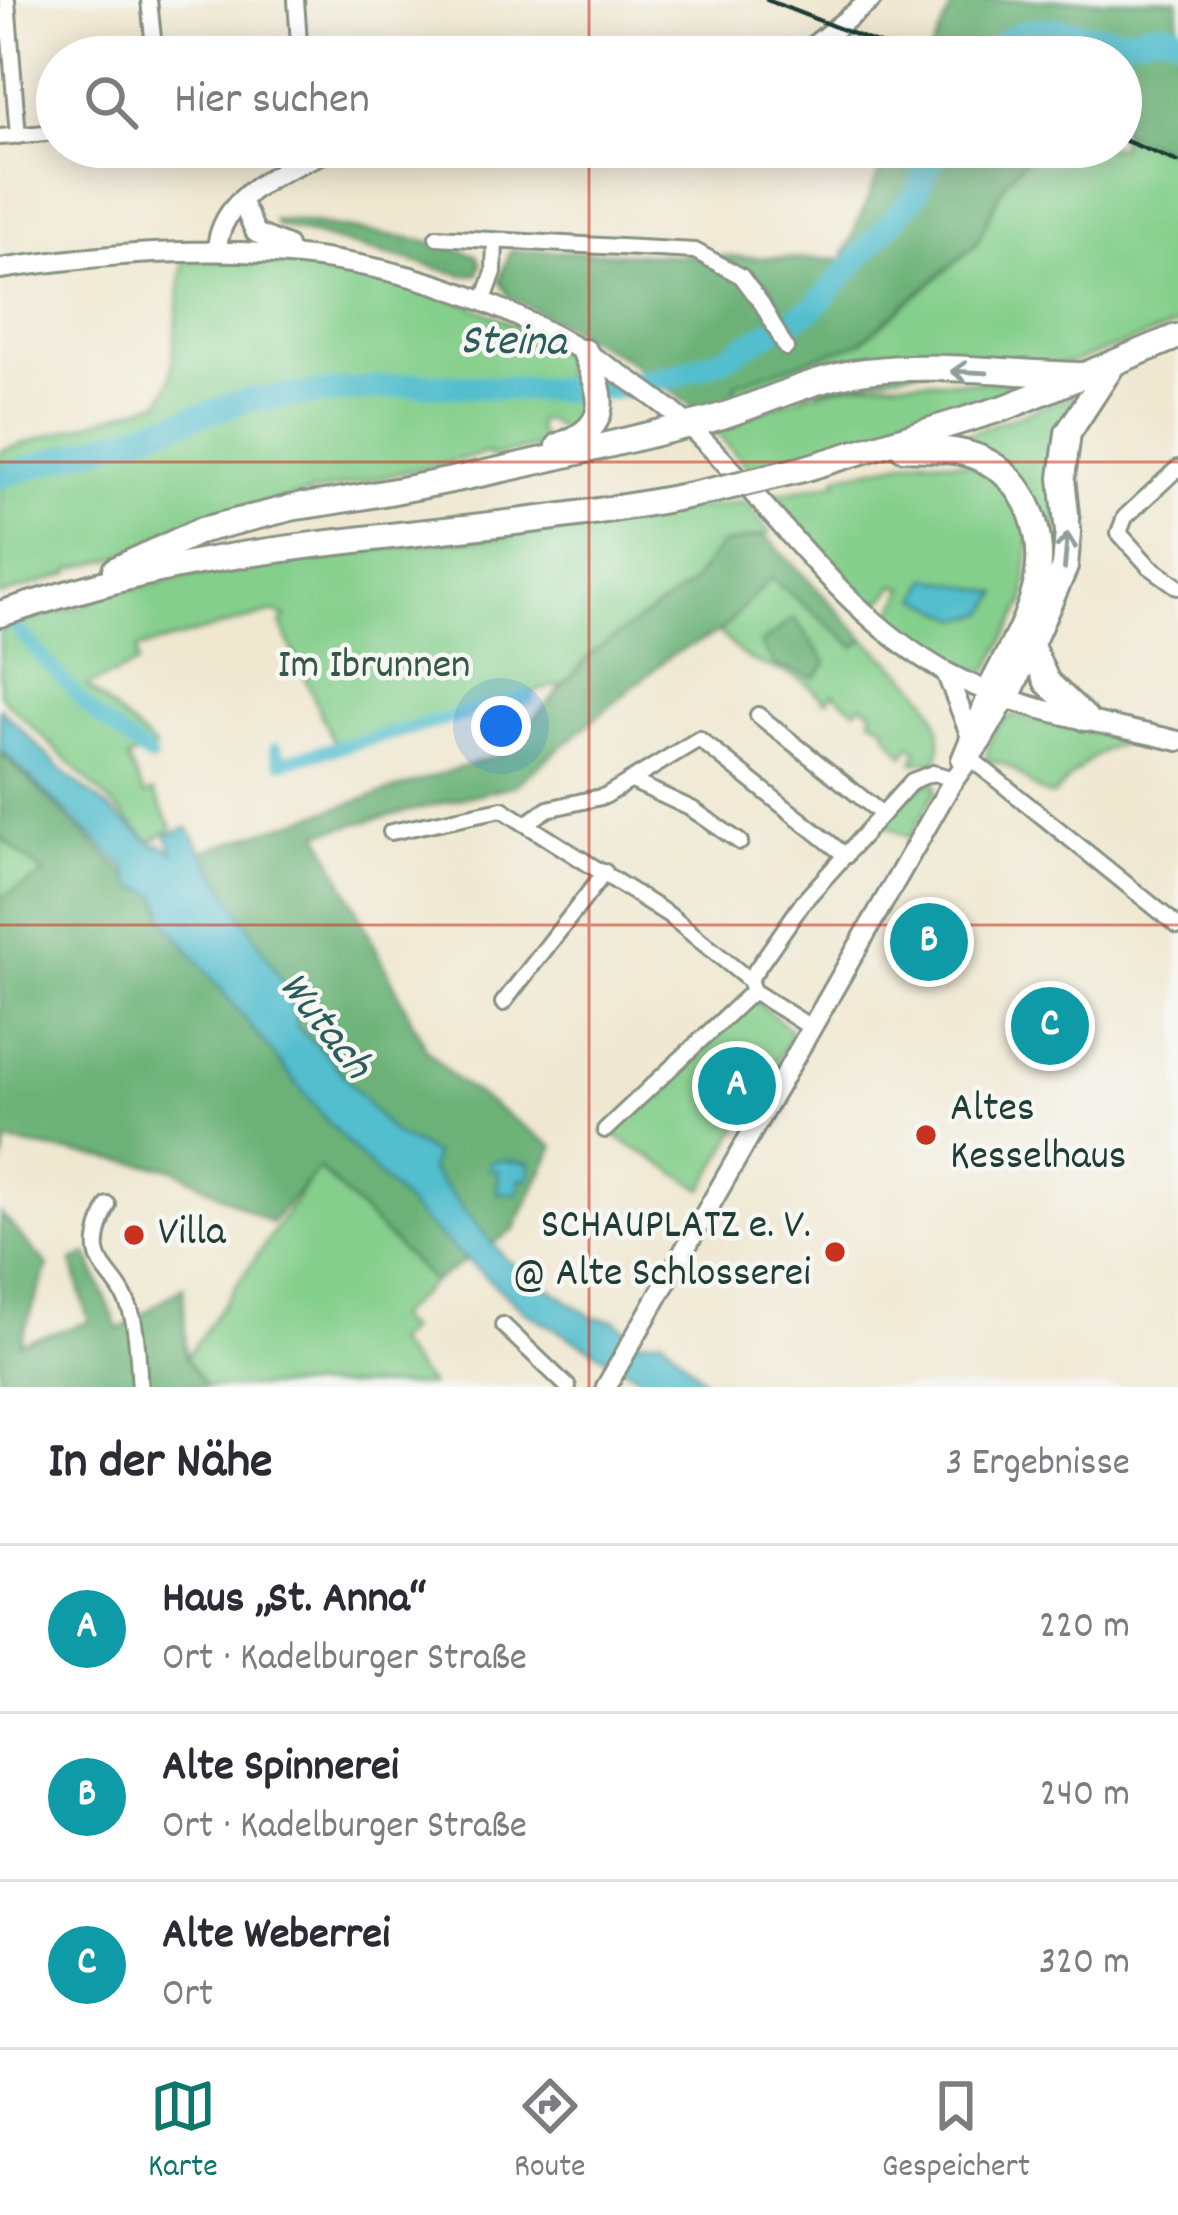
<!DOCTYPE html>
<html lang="de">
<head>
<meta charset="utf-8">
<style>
	body { margin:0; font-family:Dekko,sans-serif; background:#f2f2f3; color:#2b2b33 }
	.you { position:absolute; left:501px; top:726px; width:42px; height:42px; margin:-30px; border:9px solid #fff; border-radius:50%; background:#1a73e8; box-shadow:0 0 0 18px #1a73e833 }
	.badge { display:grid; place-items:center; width:78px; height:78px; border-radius:50%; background:#0f766e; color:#fff; font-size:39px; font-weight:700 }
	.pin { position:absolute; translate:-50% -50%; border:6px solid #fff; box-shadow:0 3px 12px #0006 }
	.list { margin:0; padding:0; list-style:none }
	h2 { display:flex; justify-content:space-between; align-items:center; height:156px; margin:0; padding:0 48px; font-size:51px }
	h2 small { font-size:39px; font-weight:400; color:#7c7c81 }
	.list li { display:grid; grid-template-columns:78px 1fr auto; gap:36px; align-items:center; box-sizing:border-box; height:168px; padding:0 48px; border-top:3px solid #e1e1e2 }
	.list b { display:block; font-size:45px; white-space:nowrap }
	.list p { margin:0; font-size:39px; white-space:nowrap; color:#7c7c81 }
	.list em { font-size:39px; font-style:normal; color:#7c7c81 }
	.icon { flex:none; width:66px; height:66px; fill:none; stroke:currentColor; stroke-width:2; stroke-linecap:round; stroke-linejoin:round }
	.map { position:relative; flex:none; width:1178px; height:1387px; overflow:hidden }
	.search { position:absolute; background:#fff; box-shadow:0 6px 30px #0003; left:36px; right:36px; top:36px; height:132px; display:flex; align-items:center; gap:30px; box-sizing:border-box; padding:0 42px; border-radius:66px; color:#7c7c81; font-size:45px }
	.sheet { height:660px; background:#fff }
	nav { display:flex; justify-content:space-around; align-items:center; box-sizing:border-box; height:168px; border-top:3px solid #e1e1e2; background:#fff; font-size:33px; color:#7c7c81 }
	nav a { display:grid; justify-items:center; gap:6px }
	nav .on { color:#0f766e }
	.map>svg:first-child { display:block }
</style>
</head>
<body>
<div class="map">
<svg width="1178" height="1387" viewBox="0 0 1178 1387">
	<rect width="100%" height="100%" fill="#f6f6f2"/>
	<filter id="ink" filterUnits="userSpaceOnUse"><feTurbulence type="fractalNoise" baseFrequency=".00833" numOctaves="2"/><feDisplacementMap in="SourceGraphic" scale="24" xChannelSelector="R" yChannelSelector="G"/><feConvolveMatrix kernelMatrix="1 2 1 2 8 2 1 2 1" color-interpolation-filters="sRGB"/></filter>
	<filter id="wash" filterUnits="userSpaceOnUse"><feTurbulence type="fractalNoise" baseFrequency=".004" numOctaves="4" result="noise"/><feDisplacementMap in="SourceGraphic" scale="48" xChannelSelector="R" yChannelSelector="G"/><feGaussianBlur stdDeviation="2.7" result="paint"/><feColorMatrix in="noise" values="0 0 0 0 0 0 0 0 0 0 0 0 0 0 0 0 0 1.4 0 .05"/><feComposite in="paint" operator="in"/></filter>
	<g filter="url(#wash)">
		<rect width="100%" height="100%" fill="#efe7d0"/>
		<path fill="#85cf8c" stroke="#528660" stroke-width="3" d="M1121,131l57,23v171l-104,37 -25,4 -97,-3 -218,41v-20l126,-41 116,-98 29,-63 31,-35h85z
			M183,260c129,-1 271,19 379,95l3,26 21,-1c8,25 0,38 -19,53l-20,-13h-8l-2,9 8,13 -7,4 -47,11 -3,-4 -250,57 -126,49 -41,10 -1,4 -70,23v-145l161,-50 9,-18z
			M1029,380v6l-205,66 -75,16 -35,-37 14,-10c43,-13 88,-32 134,-38 55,-7 111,3 167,-3z
			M1083,392l-24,120 -7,75 -7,-60 -95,-87z
			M923,458l48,6 39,27 20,41 -5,69 -37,70 -20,-1 -76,-48v-9l13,-25 -10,-3 -12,15 -13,3 -96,-108 63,-13v-6z
			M744,501l26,32 -49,12 -32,41 -96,66 -29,32 -229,62 -54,-122 5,-7 -12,-5 -137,37v15l-50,22 68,62 -28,11 18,36 8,-4 19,37 -21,14 -151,-147v-65l93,-28v-5l134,-29 184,-23 124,-11z
			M771,577l84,70 10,-8c36,33 89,67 72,123h-24l5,-11 -8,-6 -6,10 -19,-24 1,-4 -15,-9 2,-7 -12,-7 -5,6 -23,-17 -6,8c-8,-6 -15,-14 -23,-19 -37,-24 -49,-6 -84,-50z
			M1014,715l108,24 -2,5c-28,8 -47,31 -67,52 -26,-5 -36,-37 -66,-34 -2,-19 9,-40 27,-47z
			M930,781l5,1 1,9 -27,47 -27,-15 23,-25z
			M0,837l46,37 -46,25z
			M753,999l40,33 -90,157 -95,-57z
			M318,1168l115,114 -38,36 13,12 -14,13 36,42 -224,2 -20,-29z"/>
		<path fill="#6cb278" stroke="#467856" stroke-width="3" d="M955,0h223v154l-57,-23v-74h-193z
			M890,147h146l-31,35 -29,62 -117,99 -124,41 -1,20 -30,8 -7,-2 -67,-49 -121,-65 -10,-16 12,-30 331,10z
			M293,220l129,20 54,15 5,9 -3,10 -15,1 -187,-50 -2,-4z
			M761,536l8,3 96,100 -9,8 -85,-69 -51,54 -49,23 -155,130 -197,48 107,216 30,31 98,67 -40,83 -81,52 -114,-114 -48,55 -97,-54 -167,-27 -7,31v-274l45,-25 -45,-37v-85l127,124 376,-122 90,-102 96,-66 32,-41z
			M794,618l33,45 -12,15 -40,-13 -15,-21z
			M0,1213l48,53 -28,77 69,-21 -17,-60 15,-8 32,76 64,-43 3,71 20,29h-206z"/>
		<path fill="#53bece" stroke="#397e81" stroke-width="3" d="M928,578l71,15 -13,21 -25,5 -42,-21z
			M0,708l66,66 90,73 3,-3 14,8 -7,-17 22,-7 101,164 8,35 28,26 67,79 42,22 -4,16 78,91 84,56 22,3 27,21 21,-3 49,49h-53l-134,-76 -97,-86 -96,-99 -167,-207c-3,-20 -5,-28 -27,-30l-11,-13 3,-4 -129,-123z
			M502,1160l29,3 -2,17 -9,-1 -2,15 -21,-1 2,-22 -9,-1v-8z"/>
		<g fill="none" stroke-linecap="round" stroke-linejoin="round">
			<path stroke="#53bece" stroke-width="14" d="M0,610l95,105 55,42
				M276,749l5,13 247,-64"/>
			<path stroke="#53bece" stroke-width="24" d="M989,57c35,-46 87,-21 134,-19 24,1 30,-13 55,-1
				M0,477l249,-77 167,-16 124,6 71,-2 66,-13 47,-17 89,-50 102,-112 23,-49"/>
		</g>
	</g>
	<g filter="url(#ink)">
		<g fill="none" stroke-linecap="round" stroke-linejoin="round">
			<defs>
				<path id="street" d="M7,0l11,136
					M149,0l6,57
					M296,0l4,57
					M0,137l57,-5
					M437,237l258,14 46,25 21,28 24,44
					M484,300l10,-28 1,-32
					M1178,468l-53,49 -6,16 30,33 29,21
					M758,715l124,99
					M964,753l214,173
					M634,782l58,27 48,33
					M527,823l21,-14 57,-13 94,-57 147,117
					M391,832l111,-23 167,106 80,65 4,11 59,37
					M749,980l55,-79 108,-120 21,-8 21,6
					M503,1003l102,-131
					M605,1130l148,-139
					M108,1205c-31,70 10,56 25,114 5,21 5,46 7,68
					M503,1325l65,62"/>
				<path id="secondary" d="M790,57l22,-10 59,-47
					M244,207l12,26 31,13
					M217,250c3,-59 74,-82 120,-103
					M0,269c211,-30 390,-32 579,80 38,22 79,48 111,78 86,81 149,185 254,244 71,39 156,51 234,70
					M946,672l24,62
					M961,760l28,-68
					M606,1387l345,-603 31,-43 25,-43"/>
				<path id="highway" d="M559,446c55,-20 44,-50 26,-94
					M903,448c25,1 51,0 74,9 53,21 71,82 58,133 -9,36 -30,69 -46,102
					M803,469l204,-62 169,-70
					M289,508c139,-19 276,-52 412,-86 57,-14 106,-44 165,-51 70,-9 149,3 220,4
					M115,570l87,-40 101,-25
					M0,614c58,-18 117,-36 178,-48 177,-34 359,-37 537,-76
					M1031,646l16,36 38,36
					M1007,698l58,-131 3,-35 -6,-54 6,-45 43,-66"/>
			</defs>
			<use href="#street" stroke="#879282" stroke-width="20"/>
			<use href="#secondary" stroke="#879282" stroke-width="24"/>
			<use href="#highway" stroke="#879282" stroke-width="30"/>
			<use href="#street" stroke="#fff" stroke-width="14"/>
			<use href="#secondary" stroke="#fff" stroke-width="18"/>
			<use href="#highway" stroke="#fff" stroke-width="24"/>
			<path stroke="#1f3d34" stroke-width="4.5" d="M767,0l145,57
				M1121,139l57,23"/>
			<defs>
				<path id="highway-bridge" d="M715,490l88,-21"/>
			</defs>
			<use href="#highway-bridge" stroke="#879282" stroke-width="30" stroke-linecap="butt"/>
			<use href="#highway-bridge" stroke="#fff" stroke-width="24"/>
		</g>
		<defs><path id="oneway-shaft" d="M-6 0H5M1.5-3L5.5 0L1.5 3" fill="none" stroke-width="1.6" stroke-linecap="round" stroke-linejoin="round" transform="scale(3)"/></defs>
		<g stroke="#8f9e9a">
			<use href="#oneway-shaft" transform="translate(969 372) rotate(-177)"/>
			<use href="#oneway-shaft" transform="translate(1066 551) rotate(-85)"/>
		</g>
	</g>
	<path fill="none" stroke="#c8321e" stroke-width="3" stroke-opacity="0.55" d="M589,0v57M589,147v1240M0,462h1178M0,925h1178"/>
	<g fill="#c8321e" stroke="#f6f6f2" stroke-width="4.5">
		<circle cx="926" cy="1135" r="12"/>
		<circle cx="134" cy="1235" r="12"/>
		<circle cx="835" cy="1252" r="12"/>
	</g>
	<g text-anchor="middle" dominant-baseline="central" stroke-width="9" stroke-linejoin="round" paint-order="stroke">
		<g font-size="42" fill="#335a46" stroke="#f6f6f2">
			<text x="374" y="668">Im Ibrunnen</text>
		</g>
		<g font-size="42" fill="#1f3d34" stroke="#f6f6f2" text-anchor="start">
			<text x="950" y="1111">Altes<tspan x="950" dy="48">Kesselhaus</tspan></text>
			<text x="811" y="1228" text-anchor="end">SCHAUPLATZ e. V.<tspan x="811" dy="48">@ Alte Schlosserei</tspan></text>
			<text x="158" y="1235">Villa</text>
		</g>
		<g font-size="45" font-style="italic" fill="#2c5d5a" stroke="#f6f6f2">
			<text transform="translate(513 344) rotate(1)">Steina</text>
			<text transform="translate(323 1027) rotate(52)">Wutach</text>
		</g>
	</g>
</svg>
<div class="you"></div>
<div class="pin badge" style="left:737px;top:1086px;background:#0f9aa8">A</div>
<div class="pin badge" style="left:929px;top:942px;background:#0f9aa8">B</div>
<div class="pin badge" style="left:1050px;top:1026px;background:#0f9aa8">C</div>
<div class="search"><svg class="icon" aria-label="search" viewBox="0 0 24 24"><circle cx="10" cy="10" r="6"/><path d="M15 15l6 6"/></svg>Hier suchen</div>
</div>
<section class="sheet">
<h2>In der Nähe<small>3 Ergebnisse</small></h2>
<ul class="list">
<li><span class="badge" style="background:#0f9aa8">A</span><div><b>Haus „St. Anna“</b><p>Ort · Kadelburger Straße</p></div><em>220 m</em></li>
<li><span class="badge" style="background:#0f9aa8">B</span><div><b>Alte Spinnerei</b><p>Ort · Kadelburger Straße</p></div><em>240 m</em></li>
<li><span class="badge" style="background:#0f9aa8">C</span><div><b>Alte Weberrei</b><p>Ort</p></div><em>320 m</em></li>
</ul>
</section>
<nav>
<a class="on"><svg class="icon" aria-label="map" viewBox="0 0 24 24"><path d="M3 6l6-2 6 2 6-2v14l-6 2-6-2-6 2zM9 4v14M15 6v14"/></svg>Karte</a>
<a><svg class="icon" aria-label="directions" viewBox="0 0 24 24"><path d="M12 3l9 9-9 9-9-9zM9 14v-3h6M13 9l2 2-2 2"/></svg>Route</a>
<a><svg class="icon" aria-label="saved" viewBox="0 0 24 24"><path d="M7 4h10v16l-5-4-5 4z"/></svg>Gespeichert</a>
</nav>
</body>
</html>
